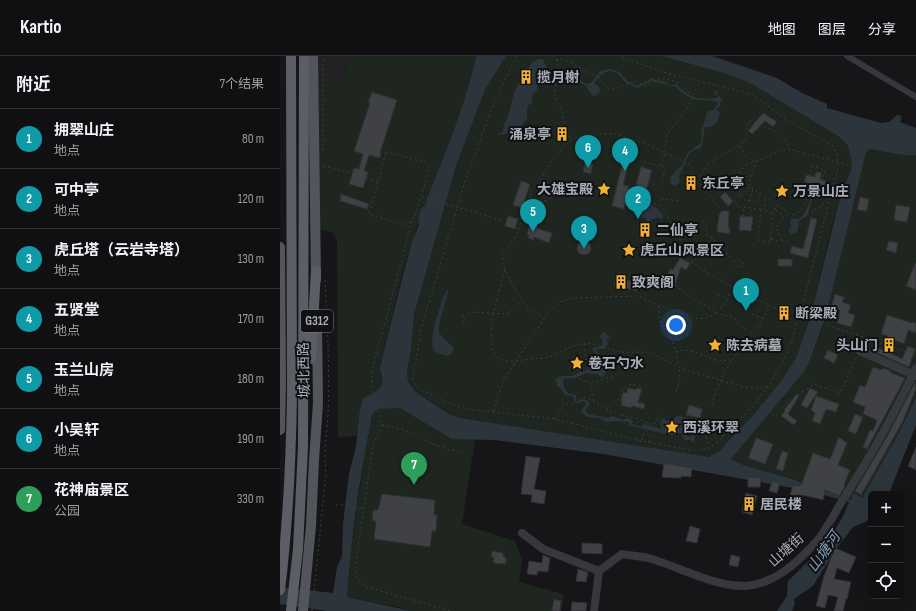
<!DOCTYPE html>
<html lang="zh">
<head>
<meta charset="utf-8">
<style>
	body { margin:0; font-family:"Sofia Sans Condensed","Noto Sans SC",sans-serif; background:#1e1e20; color:#f1f3f6 }
	.controls { position:absolute; right:12px; bottom:12px; display:grid; overflow:hidden; border-radius:6px; box-shadow:0 4px 16px #0002 }
	.controls button { width:36px; height:36px; display:grid; place-items:center; padding:0; border:0; border-bottom:1px solid #303032; background:#101012; color:#f1f3f6; font:20px sans-serif }
	.you { position:absolute; left:396px; top:269px; width:14px; height:14px; margin:-10px; border:3px solid #fff; border-radius:50%; background:#1a73e8; box-shadow:0 0 0 6px #1a73e833 }
	.badge { display:grid; place-items:center; width:26px; height:26px; border-radius:50%; background:#f2b134; color:#fff; font-size:13px; font-weight:700 }
	.pin { position:absolute; translate:-50% -33px; filter:drop-shadow(0 1px 2px #0008) }
	.pin::after { content:''; position:absolute; top:21px; width:14px; height:12px; background:inherit; clip-path:polygon(0 0,100% 0,50% 100%) }
	.list { margin:0; padding:0; list-style:none }
	h2 { display:flex; justify-content:space-between; align-items:center; height:52px; margin:0; padding:0 16px; font-size:17px }
	h2 small { font-size:13px; font-weight:400; color:#9c9d9f }
	.list li { display:grid; grid-template-columns:26px 1fr auto; gap:12px; align-items:center; box-sizing:border-box; height:60px; padding:0 16px; border-top:1px solid #303032 }
	.list b { display:block; font-size:15px; white-space:nowrap }
	.list p { margin:0; font-size:13px; white-space:nowrap; color:#9c9d9f }
	.list em { font-size:13px; font-style:normal; color:#9c9d9f }
	.icon { flex:none; width:22px; height:22px; fill:none; stroke:currentColor; stroke-width:2; stroke-linecap:round; stroke-linejoin:round }
	.map { position:relative; flex:none; width:636px; height:555px; overflow:hidden }
	header { display:flex; align-items:center; gap:24px; box-sizing:border-box; height:56px; padding:0 20px; background:#101012; border-bottom:1px solid #303032 }
	header strong { font-size:19px }
	nav { display:flex; gap:22px; margin-inline-start:auto; font-size:14px }
	main { display:flex }
	aside { flex:1; background:#101012 }
	.map>svg:first-child { display:block }
</style>
</head>
<body>
<header>
<strong>Kartio</strong>
<nav><a>地图</a><a>图层</a><a>分享</a></nav>
</header>
<main>
<aside>
<h2>附近<small>7个结果</small></h2>
<ul class="list">
<li><span class="badge" style="background:#0f9aa8">1</span><div><b>拥翠山庄</b><p>地点</p></div><em>80 m</em></li>
<li><span class="badge" style="background:#0f9aa8">2</span><div><b>可中亭</b><p>地点</p></div><em>120 m</em></li>
<li><span class="badge" style="background:#0f9aa8">3</span><div><b>虎丘塔（云岩寺塔）</b><p>地点</p></div><em>130 m</em></li>
<li><span class="badge" style="background:#0f9aa8">4</span><div><b>五贤堂</b><p>地点</p></div><em>170 m</em></li>
<li><span class="badge" style="background:#0f9aa8">5</span><div><b>玉兰山房</b><p>地点</p></div><em>180 m</em></li>
<li><span class="badge" style="background:#0f9aa8">6</span><div><b>小吴轩</b><p>地点</p></div><em>190 m</em></li>
<li><span class="badge" style="background:#2e9e5b">7</span><div><b>花神庙景区</b><p>公园</p></div><em>330 m</em></li>
</ul>
</aside>
<div class="map">
<svg width="636" height="555" viewBox="0 0 636 555">
	<rect width="100%" height="100%" fill="#161618"/>
	<path fill="#222225" d="M37,0h31l-5,22 -26,-2z"/>
	<path fill="#1e261f" d="M68,0h128c-8,36 -20,72 -34,106 -6,15 -13,29 -17,45h-3c-4,22 -13,42 -19,64 -8,32 -15,64 -23,96 0,5 2,8 2,13 0,12 -9,12 -17,17l-6,18 -2,21 -19,1 -1,-197 -5,-8 -15,-3v-153l26,2z
		M226,0h156l65,18 16,6 12,6 83,50 10,10 4,16v5l-8,16 -15,55 -19,80 -14,40 -15,23 -25,31 -30,32 -14,13 -22,-2 -230,-37 -11,-4 -29,-19 -6,-5 -6,-8 -1,-11 4,-20 3,-36 42,-149 29,-76z
		M588,93l48,6v242l-16,34 -38,67 -11,2 -62,-22 -46,-13 -12,-6 73,-87 5,-9 15,-39 41,-171z
		M104,352h16l60,31h15l-13,85 53,17 7,19 -3,22 45,12 -3,17h-150l-9,-3 -55,-11 4,-50 15,-101 7,-33 2,-2z"/>
	<path fill="#2c353c" d="M196,0h30l-21,34 -29,76 -42,149 -3,36 -4,20 1,11 6,8 6,5 29,19 11,4 249,39 10,-6 37,-39 25,-31 15,-23 14,-40 32,-128 10,-23v-5l-4,-16 -10,-10 -83,-50 -12,-6 -16,-6 -65,-18h50l65,22 25,15 25,11v4l54,15 8,-1 8,-7 5,1 -2,6 16,6v27h-12l-34,-6 -4,3 -40,164 -17,47 -5,9 -73,87 12,6 46,13 62,22 3,-7 8,5 38,-67 16,-34v28l-26,66 -3,3h-16v23l-4,4 -14,6 -17,22 -23,37 -19,13 1,5 -3,7h-15l10,-15 1,-15c26,-25 48,-44 61,-79l-39,-11 -207,-37 -108,-14 -43,-1 -52,-31 -21,1 -5,3 -2,4c-12,59 -21,120 -25,181l64,14h-84l-47,-7v-17l53,6 4,-26 5,-11 1,-32 6,-50 7,-27 3,-32 4,-16 3,-3c9,-4 18,-6 16,-19 -1,-4 -2,-6 -2,-10l24,-96 8,-29 7,-18 -1,-5 4,-12h3c4,-16 11,-30 17,-46 14,-34 26,-69 34,-105z
		M258,3h5l4,9 3,2 24,8 13,6 5,-2 8,-11 10,-2 10,3 6,8 10,6 9,-4 7,-4 4,2 8,1 6,4 6,-1c15,14 20,16 41,14l1,-1 -4,-5 3,-2v4l6,6 -3,2 1,3 -5,4 4,3 -3,10 -6,5h-6l-3,18 -1,3 -8,2 -4,4 -10,23 1,5 -5,4 -5,-3 1,-7 2,-1 2,-4 7,-5 6,-14 13,-9 1,-4 -1,-6 5,-17 1,-4 7,-3 4,-6 -2,-2c-11,-1 -23,0 -32,-7 -3,-2 -6,-6 -10,-8 -3,0 -19,-4 -22,-5l-15,7 -11,-5 -9,-10 -8,-2 -7,3 -8,9 4,3 2,4 -2,4 -4,2c-6,-2 -4,-9 -11,-12 -14,-4 -33,-20 -45,-5l-1,11 -5,5v7l-5,5v11l-8,13 -6,4c-6,-3 -10,1 -15,-1v-1l5,-1c-1,-7 4,-12 6,-19 3,-10 4,-25 13,-32l6,2 2,-8 -4,-2c2,-6 6,-12 12,-14z
		M536,116h3l-1,7h2l-2,8 -5,3c0,10 -4,17 -5,25l-9,6c-1,6 0,14 -8,13l-3,-4 3,-2 -1,-8 3,-2 6,1c6,-5 15,-22 11,-29l-4,-2 2,-5 2,1 3,-8z
		M355,145c11,-1 21,5 28,13v4l-2,1 -4,-2 -9,5 -3,-4h-3l-5,-9z
		M167,233l1,3 -10,36 2,6 14,15 -2,4 -4,3c-4,-1 -11,-2 -14,-6 -7,-9 8,-50 13,-61z
		M322,276h2l6,5 -3,2 1,5 -5,5h-6l-1,2 11,12c1,5 -1,13 -5,14l-6,-3 -10,-1 -11,5 -11,1 -1,5 4,9 9,2v6l8,-2 5,3 1,2 -5,6 3,4 19,4 6,-2 10,4 5,-2 5,3 -1,3 9,3 3,-3 17,5 1,-2 -2,-2 2,-7 8,4 7,-6h4l11,5c-2,6 -9,8 -5,15l3,1 3,-3 1,-6 1,1v7l-1,3 1,4 -5,-3h-5l-3,-3 -1,-4 -12,2 -40,-10v-3l-10,-1 -13,1 -6,-4 -13,-1 -6,-6 5,-7v-2l-3,-1 -4,2 -5,-2 -1,-5 -8,-1 -4,-7 -4,-2v-3l-2,-3c6,-7 13,-2 19,-5 5,-2 7,-5 13,-5l5,-7 12,4c0,-8 -8,-12 -12,-18 4,-3 10,0 11,-7l-3,-5z"/>
	<path fill="#404145" stroke="#303034" d="M92,36l25,8 -17,53h1l-1,5 -11,-3 -5,16 4,1 -5,16 -14,-4 5,-16 5,1 4,-15 -9,-3 16,-48 -2,-1z
		M483,57l14,9 -4,5 -8,-6 -13,13 -4,-3z
		M305,106l8,2 -2,10 -8,-2z
		M342,109l6,2 -5,18 6,1 -5,23 -12,-3z
		M361,111l11,3 -5,18 -11,-3z
		M536,116l6,1 -2,6 6,2 -2,8 -20,-7 2,-7 9,2z
		M241,125l9,3 -8,24 -9,-3z
		M445,136l8,9 -5,5 -8,-9z
		M61,138l28,10 -2,5 -27,-8z
		M580,141l9,2 -2,12 -10,-1z
		M616,149l14,2 -3,15 -13,-2z
		M441,155h8l-1,16 2,1 -1,6 -12,-2 2,-18h1z
		M228,160l10,3 -3,10 -10,-3z
		M460,160l13,1 -2,14 -12,-1z
		M531,162l6,1 -9,39 -18,-5 2,-7 11,3z
		M253,166l5,2 -1,4 2,1 13,4 -3,10 -15,-6v3l-6,-2 1,-3h-2l2,-10 3,1z
		M297 192a7 7 0 1 1 14 0a7 7 0 1 1-14 0Z
		M609,185l9,2 -2,10 -10,-3z
		M400,202l10,5 -4,7 -5,-3 -7,21 -10,-4 6,-15 3,1z
		M498,203h14v7h-14z
		M636,206v28l-10,-4z
		M336,220l22,8 -2,7 -22,-6z
		M555,238l9,3 -2,5 9,3 -3,8 7,2 -4,12 -14,-4 3,-12 -9,-3z
		M502,250l8,1 -3,12 -7,-2z
		M607,259l25,8v-1l4,1v10l-8,-3 -4,14 -10,-4 -4,13 12,6 6,-13 7,3 -6,18 -34,-15 2,-5 7,4 4,-15 -7,-2z
		M548,294l10,5 -4,8 -10,-5z
		M593,311l9,3 1,-2 8,3v2l14,5 -38,71 -4,-2 7,-17 3,1 4,-11 -14,-6 2,-7 -12,-5 7,-17 5,2z
		M635,326l1,7 -14,34 -41,72 -6,-4 33,-56z
		M348,332l8,2 1,-2 5,1 -4,13 7,2 -1,5 -12,-3 -1,2 -10,-3 1,-3 -1,-1 2,-9 4,1z
		M530,332l8,4 -11,16 -6,-3z
		M517,338l2,2 -11,18 9,7 -3,4 -13,-9 4,-5 -1,-1z
		M536,340l23,8 -3,8 -10,-3 -6,15 -8,-3 3,-8 -4,-3z
		M409,349l13,4 -2,9 -14,-3z
		M575,358l8,3 -7,17 -8,-3z
		M559,381l8,6 -9,22 12,5 -6,15 1,1 -6,10 -14,-6 -2,10 -16,-4 -17,-1 3,-10 8,1 12,-33 17,6z
		M476,382l17,6 -8,20 -17,-6z
		M636,391v23l-8,-4z
		M502,395l6,2 -5,18 -7,-2z
		M246,400l14,2 -6,31 12,2 -2,13 -13,-2 1,-7 -11,-1z
		M384,407l28,5 -1,9 -10,-1v2h-6l-13,-1z
		M468,421h13l-1,10h-12z
		M492,425l8,2 -3,10 -8,-2z
		M466,437l11,3 -5,19 -10,-3z
		M102,438l53,6 -1,15h3l-1,16h-4l-2,16 -56,-8 2,-18h-4l1,-11h5z
		M410,470l10,3 -3,14 -11,-2z
		M302,487l20,1v10l-20,-1z
		M555,492l21,9 -7,16 -12,-5 -3,11 17,3 -4,17h-1l-3,12h-9l4,-14 -10,-2 -3,13 -9,-2 8,-30z
		M212,495l11,2v3l3,2v6l-13,-1 1,-6h-3z
		M263,499l7,3 -2,14 -10,-1 -1,4 -10,-1 2,-13 13,2z
		M451,499l9,2 -2,10 -9,-2z
		M298,513l10,3 -2,10 -10,-1z
		M274,543l7,2 -1,10h-8z
		M292,546l15,1 -1,8h-15z"/>
	<g fill="none" stroke-linecap="round" stroke-linejoin="round">
		<path stroke="#3d3f44" stroke-width="1" stroke-dasharray="2 3" stroke-linecap="butt" d="M237,0l-22,43 -31,86 -43,144 -8,48 1,6 6,6 28,14 18,6 89,10 82,21 53,10h13l5,-1 12,-9 31,-32 19,-24 17,-30 14,-43 37,-144c1,-9 -1,-15 -6,-22l-40,-22 -41,-29 -85,-21 -47,-17
			M273,0l5,6v4l-4,29 9,19 3,17 5,8
			M276,4c10,-2 16,4 24,8 5,3 12,5 17,9 5,4 7,11 14,12 4,1 18,-6 24,-8 3,1 7,5 11,5 7,0 9,-9 17,-7 4,0 15,3 18,5 4,4 6,8 12,10
			M283,80v3l4,5
			M460,90l6,11 7,3 1,2
			M43,95v-95
			M106,96l39,10 4,5v4l-14,45c-3,6 -7,9 -14,8l-32,-10z
			M477,105c-5,2 -11,4 -15,8 -7,8 -5,25 4,32h10l6,-5
			M381,110l4,-13 2,-19 19,-24 14,-28
			M43,111h6l49,14
			M362,111l2,-5 22,5 -5,18
			M454,114l5,3
			M460,120l6,1 5,-1
			M446,123l8,5 4,5
			M423,130v-3l-3,-6 1,-4 6,-5 2,-5 26,-15 10,-7 4,-20c15,5 35,11 40,27
			M459,138l-6,7 4,2 -1,3 29,4v-12
			M461,139l7,-5 1,-4
			M142,141l79,23
			M250,142c23,11 27,-12 45,-16
			M350,142l30,7 19,31 3,10v10
			M381,143l18,2
			M469,145l4,-12
			M481,154l-3,30 12,2 3,-28 3,-8
			M496,154l6,6
			M486,155l6,2
			M463,160l1,-8
			M471,161l1,-7
			M531,162l2,-8 6,-1 1,-3 2,-1 1,-3h2l2,-3 -4,-8 -4,-1 6,-20 -13,-4c-2,6 -6,15 -6,22 0,0 0,5 1,6 0,10 -6,20 -16,21l-42,-29 1,-7 7,-18 25,-11 7,-1 72,20
			M132,165l-39,146 -1,19 10,39 -9,20 -18,123 2,11 10,8 83,24
			M406,178l5,3 8,-3
			M399,180l1,-3c13,1 14,-4 23,-12l3,5v9l7,2 3,10 5,5 8,3 8,12h3l3,-3 -3,-4 -5,2
			M491,183l7,2 3,-2 -5,-11 6,-7 1,-4 4,-2
			M501,184l6,1
			M361,188l25,8 6,-2 74,46 35,14
			M412,206l9,-9 2,-4 10,-12
			M225,214c-5,17 -24,76 -7,88 9,6 22,2 33,1 5,-1 10,0 15,-1 11,-3 25,-13 36,-14 14,-2 26,6 38,8 9,1 19,-1 28,1 14,4 25,12 38,17 8,4 16,4 24,7 14,4 44,16 58,9
			M395,229l18,14 20,10 3,4 19,5 4,7 13,8
			M438,239l8,4
			M379,250l1,15 2,4 9,12 6,19 1,9
			M440,252l5,-4 5,-12
			M472,258l11,4
			M182,260l4,1
			M524,261l112,38
			M264,263l-7,-6 -9,-5 -11,-15 -12,-23 -3,-15 13,-17 17,-49 9,-10 13,-22 17,-17 6,-3 16,-3h24l14,6 13,3 47,22 5,17 3,1 15,17 3,6h3
			M183,267l4,-8 4,-3 35,2 4,-1 6,-8 7,-3
			M305,288v15l6,2 -1,4h-2l-1,3h-8l-2,4 4,8 9,3
			M583,289l3,-7
			M396,296c15,-6 26,5 40,8 5,1 10,0 16,0
			M396,335l4,-12 -1,-11
			M314,345l-4,-18 26,-8 4,-3 5,-8 11,-7 2,-3
			M477,345l18,15 17,-18 23,-14 25,10 16,-36
			M432,349c5,-22 18,-44 33,-62 10,-12 18,-22 24,-36
			M326,354l13,-11 4,-9 2,-3 7,-3 9,2
			M214,355l5,-18 7,-17 45,-67 9,-7 13,-4 65,-2 21,10 40,13 8,-1 9,-5
			M341,359l18,4 13,6 4,-2 2,-5 5,-5
			M275,363l8,-15h11c2,-1 5,-5 8,-6 9,-3 24,14 34,16
			M437,365l6,16
			M423,366l5,26
			M102,369l20,4 31,15 17,6 13,2
			M362,384l3,-10 4,2
			M369,386l2,-7
			M56,448l27,5
			M32,555l14,-137c-3,-21 1,-39 2,-60 2,-46 -1,-92 -3,-137"/>
		<path stroke="#37383d" stroke-width="6" d="M567,0l69,41"/>
		<path stroke="#37383d" stroke-width="8" d="M580,295l56,25
			M242,477l21,16 56,22 23,-17c10,2 20,2 30,5 29,9 61,27 92,27 30,-1 54,-24 73,-45 11,-14 19,-31 29,-46 26,-41 50,-84 70,-127
			M314,555l5,-40"/>
		<path stroke="#53555c" stroke-width="10" d="M33,0l3,224
			M0,191l1,135 -1,48
			M23,555l8,-85 3,-66 4,-57 -1,-79"/>
		<path stroke="#5b5e65" stroke-width="10" d="M31,303l5,-88
			M0,534c8,-65 11,-130 12,-196l-1,-338
			M11,555l7,-62 5,-102 1,-391"/>
	</g>
	<defs>
		<symbol id="building-bare" viewBox="-9 -9 18 18"><path d="M-4-6H4V6H1V3H-1V6H-4ZM-2.5-4.3h1.7v1.8h-1.7ZM.8-4.3h1.7v1.8H.8ZM-2.5-1h1.7V.8h-1.7ZM.8-1h1.7V.8H.8Z" fill="#f2b134" stroke="#111113" stroke-width="2.5" paint-order="stroke"/></symbol>
		<symbol id="sight-bare" viewBox="-9 -9 18 18"><path d="M0-6L1.8-2.2L6-1.7L2.9 1.2L3.7 5.4L0 3.3L-3.7 5.4L-2.9 1.2L-6-1.7L-1.8-2.2Z" fill="#f2b134" stroke="#111113" stroke-width="2.5" paint-order="stroke"/></symbol>
	</defs>
	<g fill-rule="evenodd">
		<use href="#building-bare" x="236" y="11" width="20" height="20"/>
		<use href="#building-bare" x="272" y="68" width="20" height="20"/>
		<use href="#building-bare" x="401" y="117" width="20" height="20"/>
		<use href="#sight-bare" x="314" y="123" width="20" height="20"/>
		<use href="#sight-bare" x="492" y="125" width="20" height="20"/>
		<use href="#building-bare" x="355" y="164" width="20" height="20"/>
		<use href="#sight-bare" x="339" y="184" width="20" height="20"/>
		<use href="#building-bare" x="331" y="216" width="20" height="20"/>
		<use href="#building-bare" x="494" y="247" width="20" height="20"/>
		<use href="#sight-bare" x="425" y="279" width="20" height="20"/>
		<use href="#building-bare" x="599" y="279" width="20" height="20"/>
		<use href="#sight-bare" x="287" y="297" width="20" height="20"/>
		<use href="#sight-bare" x="382" y="361" width="20" height="20"/>
		<use href="#building-bare" x="459" y="438" width="20" height="20"/>
	</g>
	<g text-anchor="middle" dominant-baseline="central" stroke-width="4" stroke-linejoin="round" paint-order="stroke">
		<rect fill="#111113" stroke="#7b7e86" stroke-width="1" x="21" y="254" width="32" height="22" rx="3"/>
		<g font-size="13" font-weight="bold" fill="#a8adb8">
			<text x="37" y="265">G312</text>
		</g>
		<g font-size="14" font-weight="bold" fill="#a8adb8" stroke="#111113" text-anchor="start">
			<text x="257" y="21">揽月榭</text>
			<text x="271" y="78" text-anchor="end">涌泉亭</text>
			<text x="422" y="127">东丘亭</text>
			<text x="313" y="133" text-anchor="end">大雄宝殿</text>
			<text x="513" y="135">万景山庄</text>
			<text x="376" y="174">二仙亭</text>
			<text x="360" y="194">虎丘山风景区</text>
			<text x="352" y="226">致爽阁</text>
			<text x="515" y="257">断梁殿</text>
			<text x="446" y="289">陈去病墓</text>
			<text x="598" y="289" text-anchor="end">头山门</text>
			<text x="308" y="307">卷石勺水</text>
			<text x="403" y="371">西溪环翠</text>
			<text x="480" y="448">居民楼</text>
		</g>
		<g font-size="14" fill="#a8adb8" stroke="#111113">
			<text transform="translate(24 314) rotate(-91)">城北西路</text>
			<text transform="translate(506 494) rotate(-42)">山塘街</text>
		</g>
		<g font-size="15" font-style="italic" fill="#7f9bb3" stroke="#111113">
			<text transform="translate(544 496) rotate(-55)">山塘河</text>
		</g>
	</g>
</svg>
<div class="controls">
<button>+</button>
<button>−</button>
<button><svg class="icon" aria-label="locate" viewBox="0 0 24 24"><circle cx="12" cy="12" r="6"/><path d="M12 2v4M12 18v4M2 12h4M18 12h4"/></svg></button>
</div>
<div class="you"></div>
<div class="pin badge" style="left:466px;top:255px;background:#0f9aa8">1</div>
<div class="pin badge" style="left:358px;top:163px;background:#0f9aa8">2</div>
<div class="pin badge" style="left:304px;top:193px;background:#0f9aa8">3</div>
<div class="pin badge" style="left:345px;top:115px;background:#0f9aa8">4</div>
<div class="pin badge" style="left:253px;top:176px;background:#0f9aa8">5</div>
<div class="pin badge" style="left:308px;top:112px;background:#0f9aa8">6</div>
<div class="pin badge" style="left:134px;top:429px;background:#2e9e5b">7</div>
</div>
</main>
</body>
</html>
